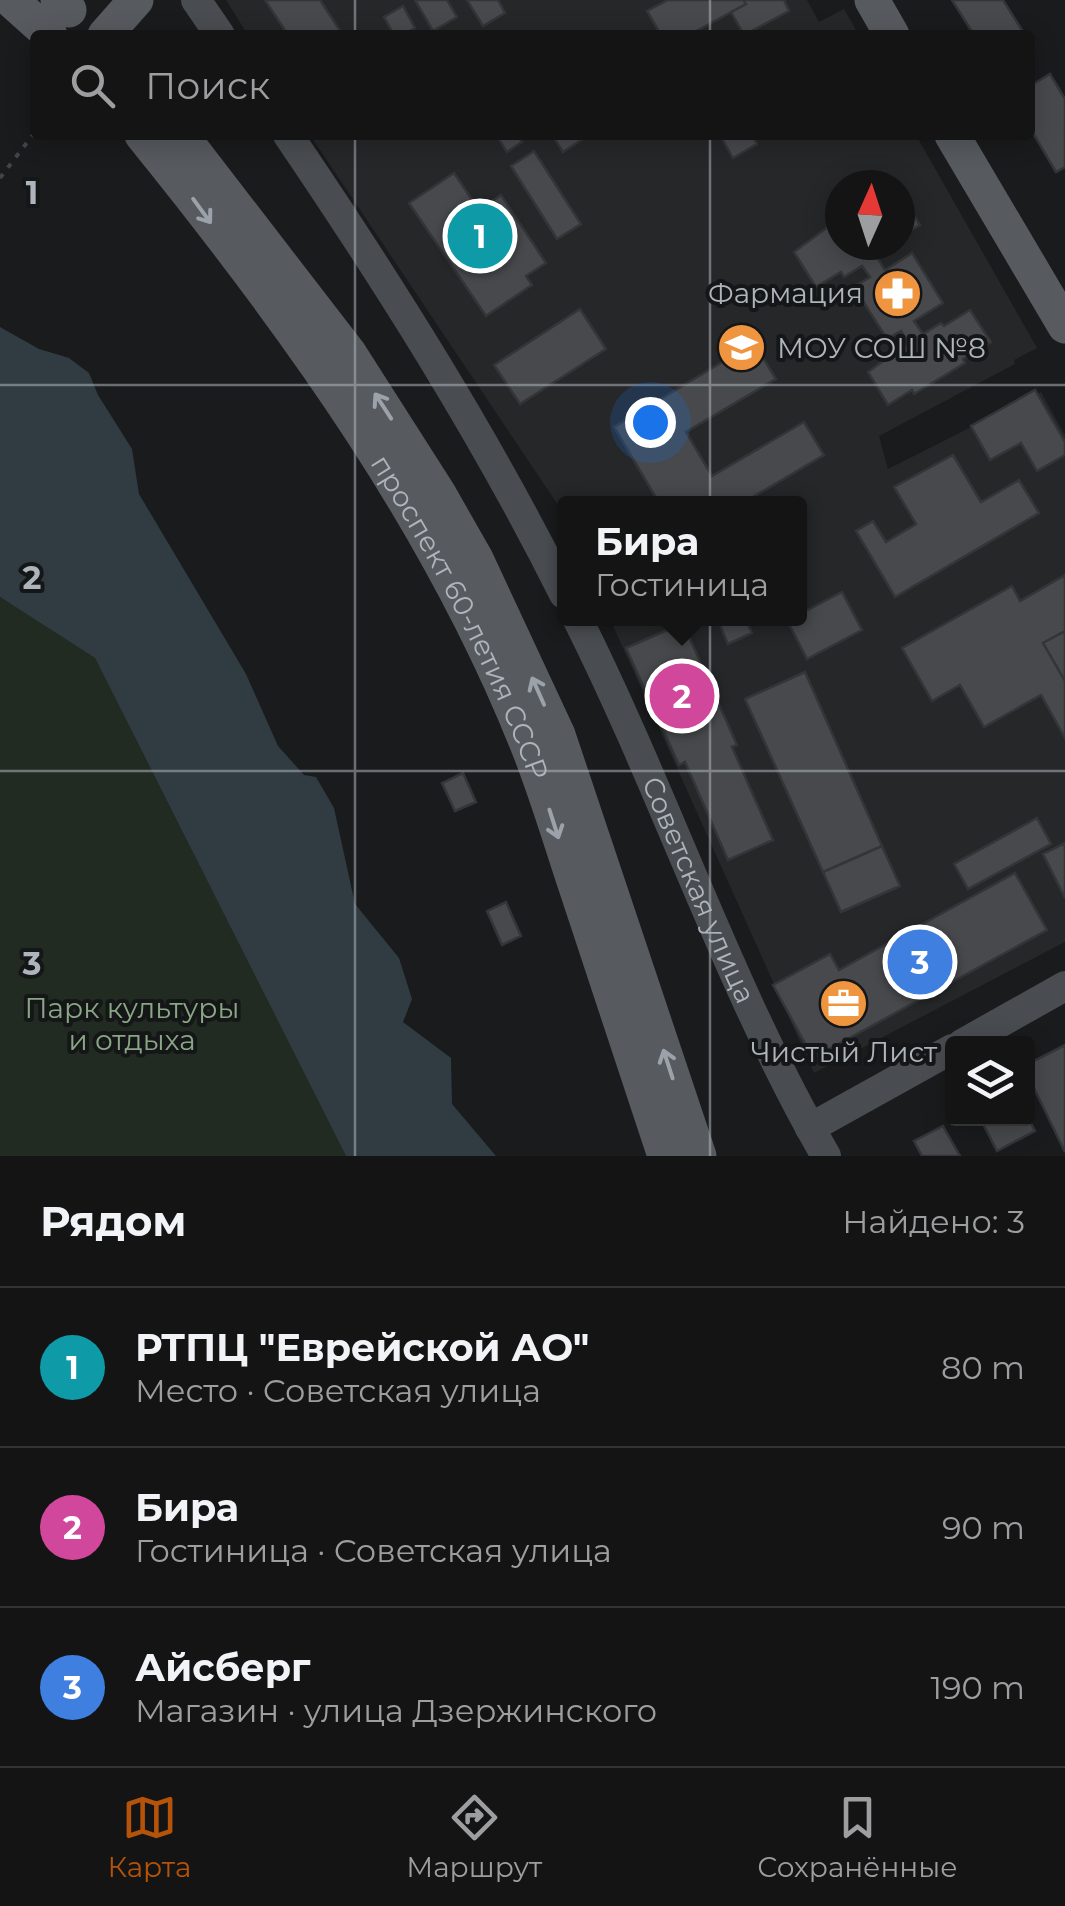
<!DOCTYPE html>
<html lang="ru">
<head>
<meta charset="utf-8">
<style>
	body { margin:0; font-family:Montserrat,sans-serif; background:#212122; color:#f1f3f6 }
	.controls { position:absolute; right:30px; bottom:30px; display:grid; overflow:hidden; border-radius:10px; box-shadow:0 5px 25px #0003 }
	.controls button { width:90px; height:90px; display:grid; place-items:center; padding:0; border:0; border-bottom:2px solid #333334; background:#141415; color:#f1f3f6; font:50px sans-serif }
	.compass { position:absolute; left:825px; top:170px; width:90px; height:90px; border-radius:50%; background:#141415; box-shadow:0 5px 25px #0003; rotate:3deg }
	.you { position:absolute; left:650px; top:422px; width:35px; height:35px; margin:-25px; border:8px solid #fff; border-radius:50%; background:#1a73e8; box-shadow:0 0 0 15px #1a73e833 }
	.badge { display:grid; place-items:center; width:65px; height:65px; border-radius:50%; background:#b45309; color:#fff; font-size:32px; font-weight:700 }
	.pin { position:absolute; translate:-50% -50%; border:5px solid #fff; box-shadow:0 2px 10px #0006 }
	.popup { position:absolute; left:557px; top:496px; width:250px; height:130px; box-sizing:border-box; display:grid; place-content:center; border-radius:10px; background:#141415; filter:drop-shadow(0 2px 8px #0005); font-size:32px; white-space:nowrap; color:#9d9ea0 }
	.popup b { font-size:38px; color:#f1f3f6 }
	.popup::after { content:''; position:absolute; left:50%; top:100%; margin-left:-20px; border:20px solid transparent; border-top-color:#141415 }
	.list { margin:0; padding:0; list-style:none }
	h2 { display:flex; justify-content:space-between; align-items:center; height:130px; margin:0; padding:0 40px; font-size:42px }
	h2 small { font-size:32px; font-weight:400; color:#9d9ea0 }
	.list li { display:grid; grid-template-columns:65px 1fr auto; gap:30px; align-items:center; box-sizing:border-box; height:160px; padding:0 40px; border-top:2px solid #333334 }
	.list b { display:block; font-size:38px; white-space:nowrap }
	.list p { margin:0; font-size:32px; white-space:nowrap; color:#9d9ea0 }
	.list em { font-size:32px; font-style:normal; color:#9d9ea0 }
	.icon { flex:none; width:55px; height:55px; fill:none; stroke:currentColor; stroke-width:2; stroke-linecap:round; stroke-linejoin:round }
	.map { position:relative; flex:none; width:1065px; height:1156px; overflow:hidden }
	.search { position:absolute; background:#141415; box-shadow:0 5px 25px #0003; left:30px; right:30px; top:30px; height:110px; display:flex; align-items:center; gap:25px; box-sizing:border-box; padding:0 35px; border-radius:10px; color:#9d9ea0; font-size:38px }
	.sheet { height:610px; background:#141415 }
	nav { display:flex; justify-content:space-around; align-items:center; box-sizing:border-box; height:140px; border-top:2px solid #333334; background:#141415; font-size:28px; color:#9d9ea0 }
	nav a { display:grid; justify-items:center; gap:5px }
	nav .on { color:#b45309 }
	.map>svg:first-child { display:block }
</style>
</head>
<body>
<div class="map">
<svg width="1065" height="1156" viewBox="0 0 1065 1156">
	<rect width="100%" height="100%" fill="#1a1b1c"/>
	<path fill="#262729" fill-rule="evenodd" d="M226,0h581l12,22 25,-13 15,26h-611z
		M310,135h606l121,213 -23,12 1,4 -136,72 9,33 153,-77 24,43v507l-251,131 -204,-454 190,-1v-115h-236v11zM840,185h60v60h-60z"/>
	<path fill="#222b22" d="M0,597l95,61 251,498h-346z"/>
	<path fill="#303c41" d="M0,327l39,22 30,9 20,15 9,22 34,54 7,45 107,180 32,72 26,29 12,2 18,31 21,96 44,54 13,41 -9,23 48,36 1,46 44,52h-150l-251,-498 -95,-61z"/>
	<path fill="#47494c" stroke="#343538" stroke-width="2.5" d="M265,0h55l23,35h-55z
		M415,0h32l10,17 -24,14z
		M467,0h31l7,13 -22,13z
		M668,0h75l3,4 -57,31h-28l-14,-24z
		M743,0h41l5,11 -45,24 -13,-23 15,-8z
		M952,0h51l22,35h-51z
		M403,6l12,22 -12,7h-9l-10,-18z
		M1050,74l15,25v68l-9,5 -26,-44v-42z
		M496,135h21l5,7 -15,10z
		M552,135h37l-26,17z
		M720,135h32l5,9 -24,14z
		M534,151l47,73 -24,15 -46,-73z
		M454,173l25,37 22,-15 45,68 -20,13 6,9 -46,31 -77,-113z
		M900,193l20,32 -20,12z
		M840,218v27h52l-15,12 8,13 27,-17 31,50 -29,18 9,13 18,-11 3,3 26,-16 21,32 -28,17 2,4 -51,31 -2,-4 -24,15 -20,-33 40,-29 -7,-12 -14,8 -33,-52 16,-10 -8,-11 -18,11 -3,-5 -25,15 -22,-35z
		M580,309l26,40 -86,55 -26,-39z
		M754,343l22,36 -90,53 26,44 92,-54 20,33 -81,48h-84l-45,-76z
		M1035,390l30,52v13l-28,16 -16,-28 -31,17 -19,-34z
		M953,455l28,47 38,-22 20,33 -144,84 -39,-66 17,-10 13,21 30,-18 -22,-37z
		M1065,575v56l-22,12 22,38v57l-24,-43 -57,32 -24,-42 -28,16 -30,-53 110,-62 8,15z
		M842,592l20,38 -55,29 -20,-39 13,-2v-4z
		M717,618h28l7,15 -24,11z
		M683,623l54,122 -5,2 41,93 -45,20 -43,-98 -6,3 -53,-117z
		M1065,631v50l-22,-38z
		M805,672l77,174 -59,26 -78,-173z
		M463,773l13,29 -21,9 -13,-28z
		M1037,818l14,26 -83,45 -14,-25z
		M1065,843v55l-22,-44z
		M882,846l18,40 -59,26 -18,-40z
		M1015,873l32,57 -234,128 -40,-73 57,-31 9,16z
		M506,902l15,34 -19,9 -15,-34z
		M1065,1045v107l-37,-76v-12z
		M980,1118h48l7,13 -38,20z
		M943,1126l17,30h-38l-8,-15z"/>
	<g fill="none" stroke-linecap="round" stroke-linejoin="round">
		<path stroke="#414548" stroke-width="4" stroke-dasharray="5 8" stroke-linecap="butt" d="M0,178l35,-46"/>
		<g stroke="#494d51" stroke-width="30">
			<path d="M196,0l24,35"/>
			<path d="M288,135c101,149 196,299 276,459"/>
			<path id="s1" d="M577,618c89,177 150,366 249,538"/>
			<path d="M962,1044l103,-58"/>
			<path d="M810,1128l142,-79"/>
		</g>
		<g stroke="#575b60" stroke-width="35">
			<path d="M11,0l39,35"/>
			<path d="M58,0l11,10"/>
			<path d="M872,0l20,35"/>
			<path d="M105,35l31,-35"/>
			<path id="s2" d="M142,135c153,189 300,391 389,619 17,44 31,91 46,136 29,89 59,177 88,266"/>
			<path d="M181,135l168,218 90,141 37,65 82,176 141,421"/>
			<path d="M952,135l113,191"/>
		</g>
	</g>
	<defs><path id="oneway-shaft" d="M-6 0H5M1.5-3L5.5 0L1.5 3" fill="none" stroke-width="1.6" stroke-linecap="round" stroke-linejoin="round" transform="scale(2.5)"/></defs>
	<g stroke="#9ca2aa">
		<use href="#oneway-shaft" transform="translate(202 211) rotate(54)"/>
		<use href="#oneway-shaft" transform="translate(383 406) rotate(-123)"/>
		<use href="#oneway-shaft" transform="translate(538 691) rotate(-114)"/>
		<use href="#oneway-shaft" transform="translate(554 824) rotate(72)"/>
		<use href="#oneway-shaft" transform="translate(668 1064) rotate(-108)"/>
	</g>
	<path fill="none" stroke="#adb4bc" stroke-width="2.5" stroke-opacity="0.55" d="M355,0v35M710,0v35M355,135v1021M710,135v1021M0,385h1065M0,771h1065"/>
	<defs>
		<symbol id="pharmacy-disc" viewBox="-11 -11 22 22"><circle r="9.5" fill="#ef943f" stroke="#151617"/><path d="M-2-6h4v4h4v4h-4v4h-4v-4h-4v-4h4Z" fill="#fff"/></symbol>
		<symbol id="school-disc" viewBox="-11 -11 22 22"><circle r="9.5" fill="#ef943f" stroke="#151617"/><path d="M0-5L7-2L0 1L-7-2ZM-4 1L0 2.5L4 1V4Q0 6-4 4Z" fill="#fff"/></symbol>
		<symbol id="office-disc" viewBox="-11 -11 22 22"><circle r="9.5" fill="#ef943f" stroke="#151617"/><path d="M-6-3h4V-5.5h4V-3h4V5H-6ZM-1-4.5V-3h2v-1.5ZM-6 0V1H6V0Z" fill="#fff"/></symbol>
	</defs>
	<g fill-rule="evenodd">
		<use href="#pharmacy-disc" x="870" y="266" width="55" height="55"/>
		<use href="#school-disc" x="714" y="320" width="55" height="55"/>
		<use href="#office-disc" x="816" y="976" width="55" height="55"/>
	</g>
	<g text-anchor="middle" dominant-baseline="central" stroke-width="8" stroke-linejoin="round" paint-order="stroke">
		<g font-size="28" fill="#adb4bc" stroke="#151617" text-anchor="end">
			<text x="863" y="293">Фармация</text>
			<text x="777" y="348" text-anchor="start">МОУ СОШ №8</text>
			<text x="844" y="1052" text-anchor="middle">Чистый Лист</text>
		</g>
		<g font-size="28" fill="#adb4bc" stroke="#151617">
			<text stroke="none"><textPath href="#s2" startOffset="580">проспект 60-летия СССР</textPath></text>
			<text stroke="none"><textPath href="#s1" startOffset="298">Советская улица</textPath></text>
		</g>
		<g font-size="28" fill="#89a685" stroke="#151617">
			<text x="132" y="1008">Парк культуры<tspan x="132" dy="32">и отдыха</tspan></text>
		</g>
	</g>
	<g font-size="32" text-anchor="middle" font-weight="bold" fill="#adb4bc" stroke="#151617" stroke-width="8" stroke-linejoin="round" paint-order="stroke">
		<text x="32" y="204">1</text>
		<text x="32" y="589">2</text>
		<text x="32" y="975">3</text>
	</g>
</svg>
<div class="controls">
<button><svg class="icon" aria-label="layers" viewBox="0 0 24 24"><path d="M12 4l9 5-9 5-9-5zM3 14l9 5 9-5"/></svg></button>
</div>
<svg class="compass" viewBox="-18 -18 36 36"><path d="M0-13l5 13h-10z" fill="#e53935"/><path d="M0 13l5-13h-10z" fill="#9d9ea0"/></svg>
<div class="you"></div>
<div class="pin badge" style="left:480px;top:236px;background:#0f9aa8">1</div>
<div class="pin badge" style="left:682px;top:696px;background:#d1479c">2</div>
<div class="popup"><b>Бира</b>Гостиница</div>
<div class="pin badge" style="left:920px;top:962px;background:#3f7fe0">3</div>
<div class="search"><svg class="icon" aria-label="search" viewBox="0 0 24 24"><circle cx="10" cy="10" r="6"/><path d="M15 15l6 6"/></svg>Поиск</div>
</div>
<section class="sheet">
<h2>Рядом<small>Найдено: 3</small></h2>
<ul class="list">
<li><span class="badge" style="background:#0f9aa8">1</span><div><b>РТПЦ &quot;Еврейской АО&quot;</b><p>Место · Советская улица</p></div><em>80 m</em></li>
<li><span class="badge" style="background:#d1479c">2</span><div><b>Бира</b><p>Гостиница · Советская улица</p></div><em>90 m</em></li>
<li><span class="badge" style="background:#3f7fe0">3</span><div><b>Айсберг</b><p>Магазин · улица Дзержинского</p></div><em>190 m</em></li>
</ul>
</section>
<nav>
<a class="on"><svg class="icon" aria-label="map" viewBox="0 0 24 24"><path d="M3 6l6-2 6 2 6-2v14l-6 2-6-2-6 2zM9 4v14M15 6v14"/></svg>Карта</a>
<a><svg class="icon" aria-label="directions" viewBox="0 0 24 24"><path d="M12 3l9 9-9 9-9-9zM9 14v-3h6M13 9l2 2-2 2"/></svg>Маршрут</a>
<a><svg class="icon" aria-label="saved" viewBox="0 0 24 24"><path d="M7 4h10v16l-5-4-5 4z"/></svg>Сохранённые</a>
</nav>
</body>
</html>
